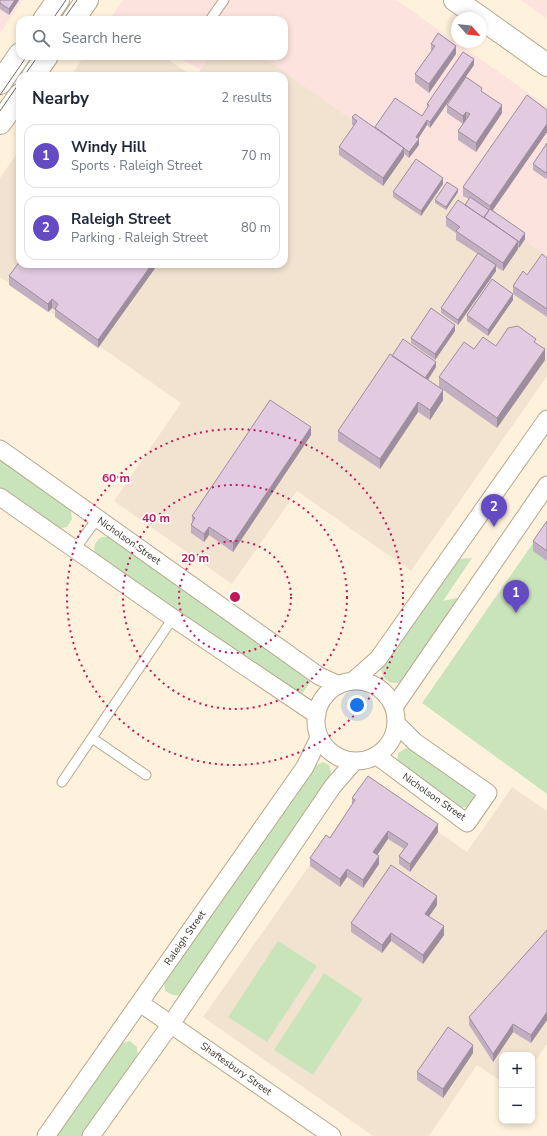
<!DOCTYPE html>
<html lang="en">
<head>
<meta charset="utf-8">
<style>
	body { margin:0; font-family:"Nunito Sans",sans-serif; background:#f6f6f7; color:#1f2937 }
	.controls { position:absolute; right:12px; bottom:12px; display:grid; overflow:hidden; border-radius:8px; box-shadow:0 2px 6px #0003 }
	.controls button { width:36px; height:36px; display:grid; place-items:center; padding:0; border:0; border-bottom:1px solid #e0e1e3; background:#fff; color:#1f2937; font:20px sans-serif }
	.compass { position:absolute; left:451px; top:12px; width:36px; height:36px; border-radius:50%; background:#fff; box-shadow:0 2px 6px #0003; rotate:117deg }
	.you { position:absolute; left:357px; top:705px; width:14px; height:14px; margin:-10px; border:3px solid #fff; border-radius:50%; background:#1a73e8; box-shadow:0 0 0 6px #1a73e833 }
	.badge { display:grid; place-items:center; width:26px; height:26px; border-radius:50%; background:#644ac3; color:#fff; font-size:13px; font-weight:700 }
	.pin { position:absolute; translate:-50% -33px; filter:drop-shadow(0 1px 2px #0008) }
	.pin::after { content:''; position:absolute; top:21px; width:14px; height:12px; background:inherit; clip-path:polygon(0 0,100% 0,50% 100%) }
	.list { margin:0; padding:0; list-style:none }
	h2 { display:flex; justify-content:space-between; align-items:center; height:52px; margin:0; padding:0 16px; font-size:17px }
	h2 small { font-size:13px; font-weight:400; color:#747a83 }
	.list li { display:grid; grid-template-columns:26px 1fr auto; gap:12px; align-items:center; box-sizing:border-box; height:64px; margin:0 8px 8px; padding:0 8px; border:1px solid #e0e1e3; border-radius:12px }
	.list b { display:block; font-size:15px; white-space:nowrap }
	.list p { margin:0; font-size:13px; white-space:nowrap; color:#747a83 }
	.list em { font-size:13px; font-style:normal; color:#747a83 }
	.icon { flex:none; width:22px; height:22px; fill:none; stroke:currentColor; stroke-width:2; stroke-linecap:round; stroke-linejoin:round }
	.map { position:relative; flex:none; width:547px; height:1136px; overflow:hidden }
	.search { position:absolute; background:#fff; box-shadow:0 2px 6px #0003; left:16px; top:16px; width:272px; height:44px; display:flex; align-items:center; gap:10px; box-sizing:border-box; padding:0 14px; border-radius:12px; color:#747a83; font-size:15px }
	.panel { position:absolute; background:#fff; box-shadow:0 2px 6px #0003; left:16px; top:72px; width:272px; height:196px; border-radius:12px }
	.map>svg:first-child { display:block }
</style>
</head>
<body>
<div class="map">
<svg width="547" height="1136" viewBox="0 0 547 1136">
	<rect width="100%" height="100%" fill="#fef2dc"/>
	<path fill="#fde3de" d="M0,0h23l-23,33z
		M123,0h273l151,106v157l-263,-187h-72l-36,-20h108v-36l-174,-1z
		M521,0h26v19z"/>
	<path fill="#f2e3d1" d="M84,56h79l29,20h-121z
		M211,56h50l286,200v120l-136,195 -114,-80 -65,93 -118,-83 67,-98 -181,-126v-99l20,-29v115h264v-188h-88z
		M368,783l99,69 45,-65 35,24v233l-15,22v-11h-30v27l-25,-17 -48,71h-56l-170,-119 163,-232z"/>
	<path fill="#c9e4ba" d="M0,459l67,47 4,5 1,8 -5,8 -5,1 -7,-2 -55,-38z
		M547,523v271l-125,-91z
		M102,537h8l203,141 -13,19 -204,-141c-4,-8 -1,-15 6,-19z
		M472,558l-29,43 18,-4 -60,85c-12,4 -19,-3 -20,-15l76,-108z
		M406,748l8,2 60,43v4l-4,9 -9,2 -64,-46 1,-9z
		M323,762l6,3 3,10 -151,221 -8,-1 -8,-4 -1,-11 149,-213z
		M278,941l39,25 -50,76 -39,-25z
		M324,973l39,26 -50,76 -39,-25z
		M130,1041l7,6 1,12 -54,77h-28l65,-93z"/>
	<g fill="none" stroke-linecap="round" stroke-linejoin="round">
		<defs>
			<path id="service" d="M210,20l14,-20
				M75,549l22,-30
				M92,738l54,37
				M62,782l111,-164"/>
			<path id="minor" d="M0,449l319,227 20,9
				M0,497l173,121 144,97
				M316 721a40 40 0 1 1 80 0a40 40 0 1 1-80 0Z
				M353,681l25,-22 169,-240
				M394,707l153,-222
				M377,756l90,67 21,-30 -73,-51 -18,-18
				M140,1003l192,133
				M46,1136l259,-369 14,-29
				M91,1136l80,-112 162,-238 21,-24"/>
			<path id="tertiary" d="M455,0l26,18
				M481,18l66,47
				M44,20l14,-20
				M73,20l14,-20
				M33,76l14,-20
				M0,83l20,-29
				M0,123l20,-28"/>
		</defs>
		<use href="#service" stroke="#b6a88d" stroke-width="11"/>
		<use href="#minor" stroke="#b6a88d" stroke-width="19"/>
		<use href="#tertiary" stroke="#b6a88d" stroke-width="24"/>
		<use href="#service" stroke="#fff" stroke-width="9"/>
		<use href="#minor" stroke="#fff" stroke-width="17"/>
		<use href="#tertiary" stroke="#fff" stroke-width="22"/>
		<path stroke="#726b5d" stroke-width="1" d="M52,20l14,-20
			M63,20l14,-20
			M24,76l14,-20
			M0,95l27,-39
			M0,111l20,-29"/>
	</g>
	<path fill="#c2aec1" d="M0,0h19l-10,15 -9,-6z
		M431,44l25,10 -27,39 -14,-11v-8l16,-22z
		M474,65l-44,63 -3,-3 -9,14 1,6 -10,13 -5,-4v2l-21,30 -44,-31v-8l15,-21 -2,-1v-8l23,10 47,-11 5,-8v-4z
		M482,92l20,21 -26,39 -18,-12v-9l5,-7 -16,-11v-8z
		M547,110v22l-54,78 32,29 -6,9 -1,-1v2l-15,22 -7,-4v4l-38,54 -17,-12v-5l37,-54 -22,-14v-7l-10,-7v-9l19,-12 4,-6 -6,-3v-9z
		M20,140v15l-3,-3v-8z
		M547,143v35l-1,1 -13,-9v-6z
		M443,184l-22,32 -28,-19v-5z
		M458,192l-12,18 -11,-7v-3z
		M547,258v59l-34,-23v6l-25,36 -21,-15v-6l46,-22v-7l14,-11z
		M158,264l-60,84 -43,-31v-7l-3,-2 -4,4 -39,-27v-9z
		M455,331l-20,29 -24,-17v-5z
		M536,343l9,17 -48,68 -54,-38v10l-13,20 -12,-8 -38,57 -42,-28v-10l54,-75 44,11 -8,13 11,7v-10l35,-28 22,-3z
		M311,435l-78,117 -24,-17 -5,7 -13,-9v-8l1,-3v-6z
		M547,521v40l-14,-10v-10z
		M352,798l86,34 -28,40 -11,-8v-8l5,-7 -16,-10 -11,16 2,9 -16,24 -16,-11 -7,10 -30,-21v-8l20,-20 22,-33z
		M437,905l-8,11 15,19 -21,29 -32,-23 -9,12 -31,-21v-9z
		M547,930v90l-16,23 -18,-11 -20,30 -24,-37v-8z
		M473,1053l-30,45 -26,-18v-8z"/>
	<path fill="#9e8d9d" d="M15,0h4l-10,15v-6z
		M456,46v8l-27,39v-9z
		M474,59v6l-44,63v-6z
		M502,105v8l-26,39v-9z
		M466,112v8l-3,4v-8z
		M427,120v5l-11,17v-5z
		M547,124v8l-57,82v-8z
		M419,139v6l-10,13v-6z
		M404,148v8l-21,30v-8z
		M443,178v6l-22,32v-5z
		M458,189v3l-12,18v-3z
		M525,233v6l-6,9v-6z
		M518,241v8l-15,22v-8z
		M152,264h6l-60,84v-8z
		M496,265v6l-38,54v-5z
		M513,294v6l-25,36v-6z
		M52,299v9l-4,4v-8z
		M455,325v6l-20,29v-6z
		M545,349v11l-48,68v-10z
		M436,362v5l-13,20v-6z
		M443,390v10l-13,20v-10z
		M418,402v10l-38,57v-10z
		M311,427v8l-78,117v-9z
		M209,527v8l-5,7v-8z
		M438,824v8l-28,40v-8z
		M388,831v8l-15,22v-9z
		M379,856v8l-16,24v-8z
		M347,869v8l-7,10v-8z
		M437,896v9l-12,17v-8z
		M444,926v9l-21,29v-9z
		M391,933v8l-9,12v-8z
		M547,1012v8l-16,23v-8z
		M513,1024v8l-20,30v-8z
		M473,1045v8l-30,45v-9z"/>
	<path fill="#e2cae0" stroke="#9e8d9d" d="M0,0h15l-6,9 -9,-6z
		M438,33l18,13 -27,38 -14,-10 20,-28 -4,-2z
		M463,52l11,7 -44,63 -3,-2 -11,17 3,2 -10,13 -34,-25 20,-29 27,18 7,-11 -2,-1z
		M466,77l16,11 -1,3 21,14 -26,38 -18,-12 12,-17 -4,-2 -3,4 -16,-11z
		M527,95l20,15v14l-57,82 -27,-19z
		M355,114l49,34 -21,30 -44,-31 18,-26 -5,-4z
		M20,140v6l-3,-2z
		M547,143v29l-1,1 -13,-9z
		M416,159l27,19 -22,33 -28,-19z
		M447,182l11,7 -12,18 -11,-7z
		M470,197l19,13 -5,8 -19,-13z
		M458,200l60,41 -15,22 -47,-32 4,-4 -14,-10z
		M490,209l35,24 -6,9 -35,-25z
		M478,253l18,12 -38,55 -17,-12z
		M542,254l5,4v51l-34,-23 10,-15 4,4z
		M20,261v3h132l-54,76 -43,-31 3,-5 -6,-5 -4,5 -39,-28z
		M492,279l21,15 -25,36 -21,-15z
		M431,308l24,17 -20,29 -24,-16z
		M518,326l18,13 -2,3 11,7 -48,69 -58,-41 25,-35 10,7 9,-12 13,9 12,-18z
		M403,339l33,23 -11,16 -33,-22z
		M390,354l53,36 -13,20 -12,-8 -38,57 -42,-28z
		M270,400l41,27 -78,116 -24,-16 -5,7 -13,-9 4,-7 -3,-2z
		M547,521v30l-14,-10z
		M368,776l70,48 -28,40 -11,-8 9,-12 -20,-13 -15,21 6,4 -16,24 -16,-11 -7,10 -30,-21 16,-23 4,3 25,-38 -3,-2z
		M391,865l46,31 -12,18 19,12 -21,29 -32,-22 -9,12 -31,-22z
		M547,930v82l-16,23 -18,-11 -20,30 -24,-37z
		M448,1027l25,18 -30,44 -26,-17z"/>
	<g fill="none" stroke="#c2185b" stroke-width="2" stroke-dasharray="2 4">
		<circle cx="235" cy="597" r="56"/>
		<circle cx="235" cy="597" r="112"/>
		<circle cx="235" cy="597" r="168"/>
	</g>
	<g text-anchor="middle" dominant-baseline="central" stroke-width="3.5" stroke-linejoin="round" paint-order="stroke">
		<g font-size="10" fill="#373227" stroke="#fff">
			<text transform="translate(129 541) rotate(35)">Nicholson Street</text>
			<text transform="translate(434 797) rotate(35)">Nicholson Street</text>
			<text transform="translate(185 938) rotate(-55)">Raleigh Street</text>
			<text transform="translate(236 1069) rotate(35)">Shaftesbury Street</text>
		</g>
	</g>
	<circle cx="235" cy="597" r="6" fill="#c2185b" stroke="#fff" stroke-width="2"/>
	<g font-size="12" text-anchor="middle" font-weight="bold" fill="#c2185b" stroke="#fff" stroke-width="3.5" stroke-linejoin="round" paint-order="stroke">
		<text x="116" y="482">60 m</text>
		<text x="156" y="522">40 m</text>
		<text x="195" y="562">20 m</text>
	</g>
</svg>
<div class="controls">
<button>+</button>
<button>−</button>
</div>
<svg class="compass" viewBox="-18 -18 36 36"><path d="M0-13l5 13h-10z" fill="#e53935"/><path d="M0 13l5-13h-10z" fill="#747a83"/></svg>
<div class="you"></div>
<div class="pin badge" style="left:516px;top:613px">1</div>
<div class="pin badge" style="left:494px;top:527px">2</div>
<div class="search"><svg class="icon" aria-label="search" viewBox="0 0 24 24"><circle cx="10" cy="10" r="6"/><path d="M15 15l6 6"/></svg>Search here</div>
<section class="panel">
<h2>Nearby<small>2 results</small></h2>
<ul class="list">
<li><span class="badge">1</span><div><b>Windy Hill</b><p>Sports · Raleigh Street</p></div><em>70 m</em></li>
<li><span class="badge">2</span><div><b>Raleigh Street</b><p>Parking · Raleigh Street</p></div><em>80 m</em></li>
</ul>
</section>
</div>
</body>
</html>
